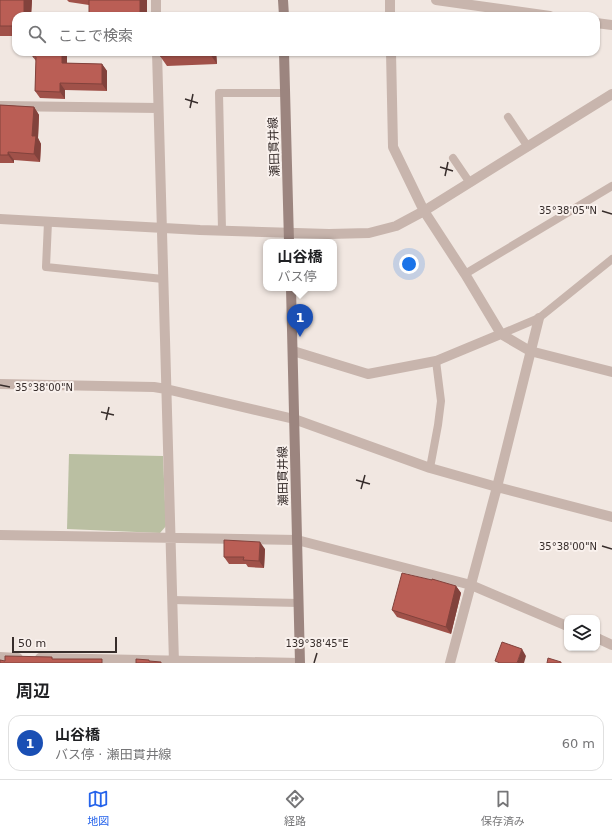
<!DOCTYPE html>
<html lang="ja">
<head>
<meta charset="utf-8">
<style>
	body { margin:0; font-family:"DejaVu Sans","Noto Sans JP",sans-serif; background:#f2f2f2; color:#202124 }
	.controls { position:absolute; right:12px; bottom:12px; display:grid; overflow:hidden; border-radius:8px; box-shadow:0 1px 3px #0004 }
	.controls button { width:36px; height:36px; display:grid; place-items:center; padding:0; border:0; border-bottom:1px solid #e0e0e0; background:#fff; color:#202124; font:20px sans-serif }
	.scale { position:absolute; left:12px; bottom:10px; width:105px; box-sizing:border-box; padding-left:4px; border:2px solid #372d2b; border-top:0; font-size:11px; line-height:14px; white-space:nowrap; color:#372d2b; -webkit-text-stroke:3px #f9f1ed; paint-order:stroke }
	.you { position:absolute; left:409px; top:264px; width:14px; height:14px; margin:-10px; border:3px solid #fff; border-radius:50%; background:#1a73e8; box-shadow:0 0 0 6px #1a73e833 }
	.badge { display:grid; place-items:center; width:26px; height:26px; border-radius:50%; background:#2563eb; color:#fff; font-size:13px; font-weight:700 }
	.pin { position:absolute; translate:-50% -33px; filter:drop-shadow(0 1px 2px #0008) }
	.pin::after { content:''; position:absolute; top:21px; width:14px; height:12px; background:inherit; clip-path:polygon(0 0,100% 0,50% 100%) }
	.popup { position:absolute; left:263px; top:239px; width:74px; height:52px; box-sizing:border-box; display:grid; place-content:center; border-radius:8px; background:#fff; filter:drop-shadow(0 1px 3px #0005); font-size:13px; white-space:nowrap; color:#757577 }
	.popup b { font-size:15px; color:#202124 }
	.popup::after { content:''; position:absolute; left:50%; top:100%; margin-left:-8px; border:8px solid transparent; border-top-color:#fff }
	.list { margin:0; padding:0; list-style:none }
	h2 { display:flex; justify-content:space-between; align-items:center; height:52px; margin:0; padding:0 16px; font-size:17px }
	h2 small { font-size:13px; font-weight:400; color:#757577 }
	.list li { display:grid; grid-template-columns:26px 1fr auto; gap:12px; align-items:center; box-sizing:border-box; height:56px; margin:0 8px 8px; padding:0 8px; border:1px solid #e0e0e0; border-radius:12px }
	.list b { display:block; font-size:15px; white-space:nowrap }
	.list p { margin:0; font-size:13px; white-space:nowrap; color:#757577 }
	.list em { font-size:13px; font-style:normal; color:#757577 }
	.icon { flex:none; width:22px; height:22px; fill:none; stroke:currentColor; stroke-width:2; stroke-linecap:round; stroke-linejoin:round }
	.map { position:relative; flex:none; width:612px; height:663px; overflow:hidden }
	.search { position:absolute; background:#fff; box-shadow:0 1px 3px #0004; left:12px; right:12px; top:12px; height:44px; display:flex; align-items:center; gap:10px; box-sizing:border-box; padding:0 14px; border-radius:12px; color:#757577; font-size:15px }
	.sheet { height:116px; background:#fff }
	nav { display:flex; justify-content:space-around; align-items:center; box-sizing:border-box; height:56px; border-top:1px solid #e0e0e0; background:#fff; font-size:11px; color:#757577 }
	nav a { display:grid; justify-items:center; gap:2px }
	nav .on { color:#2563eb }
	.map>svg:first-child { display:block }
</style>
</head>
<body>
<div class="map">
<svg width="612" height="663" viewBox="0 0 612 663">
	<rect width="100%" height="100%" fill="#f1e7e1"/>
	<path fill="#babfa2" d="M69,454l94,2 3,70 -6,7 -93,-4z"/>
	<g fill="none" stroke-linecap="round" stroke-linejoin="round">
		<path stroke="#c8b5ad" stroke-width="8" d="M508,117l20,30
			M453,158l17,25
			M48,222l-2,45 117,12
			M222,230l-3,-137h66
			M465,274l147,-88
			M501,334l38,-16 73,-59
			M430,468l8,-43 3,-24 -5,-40
			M173,600l126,3"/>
		<path stroke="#c8b5ad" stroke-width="10" d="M156,0v16
			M390,0v16
			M436,0l114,16
			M596,23l16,2
			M157,52l17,611
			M391,52l2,95 31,64 41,63 36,60 29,17 82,21
			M0,106l158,2
			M0,219l200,11 129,4 40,-1 27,-7 28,-15 188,-117
			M293,351l75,23 68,-13 65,-27
			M0,384l154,3 12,2 128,30 136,49 67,19 115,30
			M0,535l297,5 174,45 96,41
			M597,638l15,7
			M0,657l18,1
			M40,658l260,5
			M450,663l47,-176 42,-169"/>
		<path stroke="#9c857f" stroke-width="10" d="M283,0l1,16
			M284,52l5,190
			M291,288l9,375"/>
	</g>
	<path fill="#a05149" d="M0,0h32l-1,16h-15v20h-16z
		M67,0h80v16h-58v-11l-20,-3z
		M216,52l1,12 -50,2 -7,-10z
		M33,57l34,6 35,1 5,7v20l-42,-1v9l-25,-1 -5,-7 1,-30z
		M0,105l34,2 5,8 -1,23 3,6 -1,18 -26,-2v3h-14z
		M265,549l-1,19 -16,-1 -2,-3h-17l-5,-7z
		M456,586l5,7 -10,41 -54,-17 -5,-7z"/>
	<path fill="#82423c" d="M24,0h8l-1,16h-7z
		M140,0h7v16h-7z
		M62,52h5v18l-5,-7z
		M210,52h6l1,12 -7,-10z
		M102,64l5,7v20l-5,-7z
		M60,83l5,7v9l-5,-7z
		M34,107l5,8 -1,23 3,6 -1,18 -6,-8 -2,-18z
		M8,152l6,8v3l-6,-8z
		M260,542l5,7 -1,19 -5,-7z
		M456,586l5,7 -10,41 -5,-7z
		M522,649l4,7 -2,7h-7z"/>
	<path fill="#ba5e55" stroke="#82423c" d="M0,0h24v16h-8v10h-16z
		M89,0h51v16h-51z
		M33,52h29v11l40,1v20l-42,-1v9l-25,-1 1,-34h-3z
		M160,52h50v2l-50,2z
		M0,105l34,2 -2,29h4l-2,18 -26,-2v3h-8z
		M224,540l36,2 -1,19 -16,-1 1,-3h-20z
		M402,573l30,7v-1l24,7 -10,41 -54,-17z
		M502,642l20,7 -5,14h-17l-5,-2z
		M5,656l47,1v2h50v4h-102v-3l5,1z
		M548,658l13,4v1h-14z
		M136,659l13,1v1l12,1v1h-25z"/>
	<path fill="none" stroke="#372d2b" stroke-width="1.5" d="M185,99l13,4M190,108l3,-14M440,167l13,4M445,176l3,-14M602,211l10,3M0,385l10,2M101,412l13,3M106,420l3,-13M356,480l14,4M361,489l4,-14M602,546l10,3M314,663l3,-10"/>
	<g text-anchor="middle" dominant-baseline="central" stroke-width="4" stroke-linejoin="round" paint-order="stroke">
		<g font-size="12" fill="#372d2b" stroke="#f9f1ed">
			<text transform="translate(274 147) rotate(-92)">瀬田貫井線</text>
			<text transform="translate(283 476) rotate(-91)">瀬田貫井線</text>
		</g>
	</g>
	<g font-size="10" text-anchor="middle" fill="#372d2b" stroke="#f9f1ed" stroke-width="4" stroke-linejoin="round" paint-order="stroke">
		<text x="568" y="214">35°38'05"N</text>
		<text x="44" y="391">35°38'00"N</text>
		<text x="568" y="550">35°38'00"N</text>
		<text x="317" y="647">139°38'45"E</text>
	</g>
</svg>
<div class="controls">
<button><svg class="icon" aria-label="layers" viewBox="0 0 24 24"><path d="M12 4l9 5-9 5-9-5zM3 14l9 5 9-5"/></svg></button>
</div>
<div class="scale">50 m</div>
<div class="you"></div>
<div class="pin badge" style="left:300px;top:337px;background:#1a4fb4">1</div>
<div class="popup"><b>山谷橋</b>バス停</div>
<div class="search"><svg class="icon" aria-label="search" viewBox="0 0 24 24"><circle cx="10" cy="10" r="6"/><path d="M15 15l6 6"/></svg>ここで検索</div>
</div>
<section class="sheet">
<h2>周辺<small></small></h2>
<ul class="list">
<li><span class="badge" style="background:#1a4fb4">1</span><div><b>山谷橋</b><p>バス停 · 瀬田貫井線</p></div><em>60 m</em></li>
</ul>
</section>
<nav>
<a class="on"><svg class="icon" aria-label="map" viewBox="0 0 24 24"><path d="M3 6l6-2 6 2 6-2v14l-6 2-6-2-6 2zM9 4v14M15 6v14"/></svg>地図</a>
<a><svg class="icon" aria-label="directions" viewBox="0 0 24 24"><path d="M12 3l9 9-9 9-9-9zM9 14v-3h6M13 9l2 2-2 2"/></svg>経路</a>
<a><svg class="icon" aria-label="saved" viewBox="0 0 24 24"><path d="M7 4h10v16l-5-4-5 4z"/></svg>保存済み</a>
</nav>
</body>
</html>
